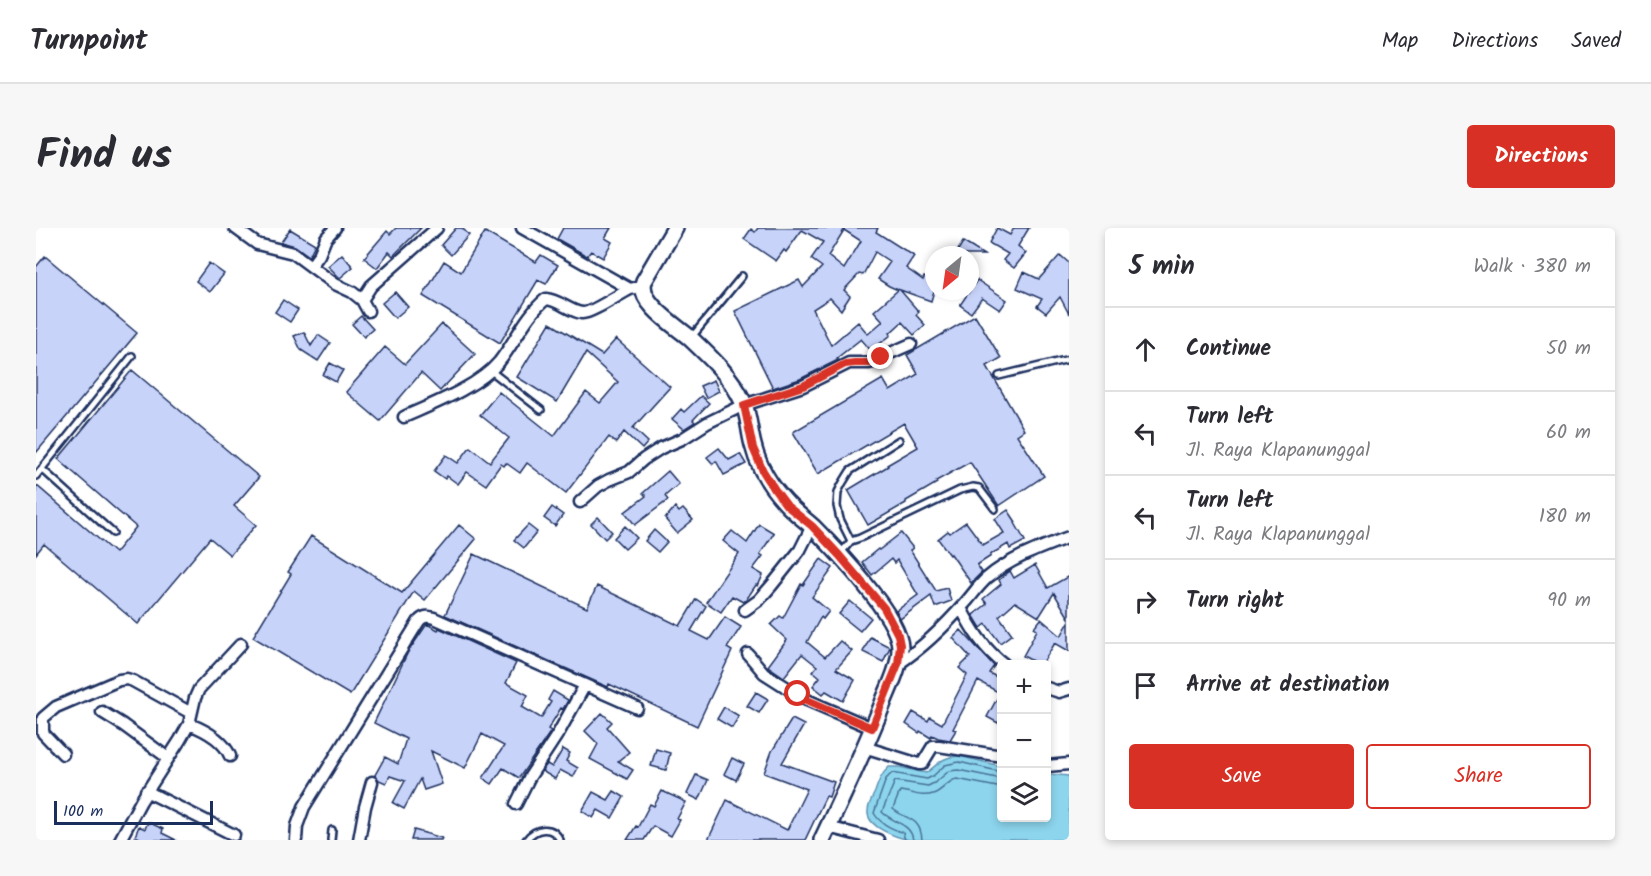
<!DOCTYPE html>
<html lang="en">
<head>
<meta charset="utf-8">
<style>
	body { margin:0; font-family:Kalam,sans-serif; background:#f7f7f7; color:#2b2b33 }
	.controls { position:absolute; right:18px; bottom:18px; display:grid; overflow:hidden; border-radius:6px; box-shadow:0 3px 9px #0003 }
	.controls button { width:54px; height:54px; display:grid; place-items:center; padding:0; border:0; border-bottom:2px solid #e1e1e2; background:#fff; color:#2b2b33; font:30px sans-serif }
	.compass { position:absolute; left:889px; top:18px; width:54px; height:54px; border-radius:50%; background:#fff; box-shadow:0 3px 9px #0003; rotate:209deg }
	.scale { position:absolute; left:18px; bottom:15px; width:159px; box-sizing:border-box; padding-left:6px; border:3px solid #1b2f5e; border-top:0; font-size:16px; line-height:21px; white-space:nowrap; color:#1b2f5e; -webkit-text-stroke:4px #fff; paint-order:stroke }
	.stop { position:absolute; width:18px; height:18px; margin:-14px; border:4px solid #d93025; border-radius:50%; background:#fff }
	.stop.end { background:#d93025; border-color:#fff; box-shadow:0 2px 6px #0008 }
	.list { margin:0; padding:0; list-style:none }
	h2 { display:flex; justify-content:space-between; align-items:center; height:78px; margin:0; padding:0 24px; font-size:26px }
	h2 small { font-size:20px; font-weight:400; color:#7c7c81 }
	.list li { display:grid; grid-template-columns:39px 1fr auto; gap:18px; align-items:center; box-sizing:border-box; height:84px; padding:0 24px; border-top:2px solid #e1e1e2 }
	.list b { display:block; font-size:22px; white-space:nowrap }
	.list p { margin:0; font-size:20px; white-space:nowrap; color:#7c7c81 }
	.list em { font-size:20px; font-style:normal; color:#7c7c81 }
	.actions { display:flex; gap:12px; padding:18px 24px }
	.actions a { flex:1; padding:14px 0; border:2px solid #d93025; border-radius:6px; text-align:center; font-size:21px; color:#d93025 }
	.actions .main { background:#d93025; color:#fff }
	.icon { flex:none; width:33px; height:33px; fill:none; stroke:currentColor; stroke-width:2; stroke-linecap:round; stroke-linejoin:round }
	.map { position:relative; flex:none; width:1033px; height:612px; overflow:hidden; border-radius:6px }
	header { display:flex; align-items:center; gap:36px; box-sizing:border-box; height:84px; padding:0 30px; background:#fff; border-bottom:2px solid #e1e1e2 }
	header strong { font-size:28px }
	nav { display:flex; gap:33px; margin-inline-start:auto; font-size:21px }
	.intro { display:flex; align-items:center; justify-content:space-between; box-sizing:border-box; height:144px; padding:0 36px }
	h1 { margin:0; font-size:42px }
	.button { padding:15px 27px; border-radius:6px; background:#d93025; color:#fff; font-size:21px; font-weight:700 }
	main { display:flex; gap:36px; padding:0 36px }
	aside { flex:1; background:#fff; border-radius:6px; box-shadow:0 3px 9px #0003 }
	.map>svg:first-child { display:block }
</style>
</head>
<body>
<header>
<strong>Turnpoint</strong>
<nav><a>Map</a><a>Directions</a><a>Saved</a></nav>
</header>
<div class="intro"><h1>Find us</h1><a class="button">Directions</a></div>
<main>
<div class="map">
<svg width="1033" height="612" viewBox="0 0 1033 612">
	<rect width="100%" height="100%" fill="#fff"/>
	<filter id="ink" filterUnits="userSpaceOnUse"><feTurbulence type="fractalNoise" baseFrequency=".0167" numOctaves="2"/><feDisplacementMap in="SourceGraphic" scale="12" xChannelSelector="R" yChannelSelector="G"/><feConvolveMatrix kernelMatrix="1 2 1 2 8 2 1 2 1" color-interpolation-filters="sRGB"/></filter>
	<g filter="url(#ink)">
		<path fill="#8cd5ed" stroke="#5f93b4" stroke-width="1.5" d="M923,528l42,10 1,52h45v-44l22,2v64h-160c-13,-3 -43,-13 -41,-29 0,-6 4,-13 7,-19 3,-9 6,-18 14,-25h10l27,6c13,-9 15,-16 33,-17z"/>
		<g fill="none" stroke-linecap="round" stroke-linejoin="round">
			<path stroke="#487197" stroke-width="1.5" d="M869,612l-2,-7c-11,-5 -23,-9 -29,-20l12,-34 6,-6 35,6 6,-3 12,-11 14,-3 43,10
				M877,612c-2,-17 -20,-17 -31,-28l13,-31 33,5 8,-4 13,-11 9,-1 44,9
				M886,612c-1,-23 -16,-20 -29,-31l7,-18c11,1 22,7 33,3 10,-3 15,-14 24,-15l45,9"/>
		</g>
		<path fill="#c8d3fa" stroke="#1b2f5e" stroke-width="1.5" fill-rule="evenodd" d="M360,0h25l-28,28 -4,-4 -12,16 -13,-10 23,-27 3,3z
			M420,0h6l7,7 -18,20 -10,-10z
			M527,0h48l-6,10 7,4 -9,16 -12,-7 -4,5 -30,-17z
			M722,0h120l-2,4 38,24 -8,12 17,12 1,-3 10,4v10l-3,10 -31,-11 19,22 -3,3 9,10 -11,10 -12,-13 -12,11 1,2 -14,11 3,4 -7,3 -12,-14 -24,19 1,2 -38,19 -27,9 -38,-77 64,-31 4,7 19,-20 -11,-8 12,-17 -21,-12 -16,22 -2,-2 -8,11 -32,-22 7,-10 4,3zM808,2l17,11 -17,28 -16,-13zM839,24l15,10 -12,17 11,7 9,4 -24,21 9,10 -15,13 -10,-12 -27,23 -18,-36 17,-11 11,12 9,-14 -6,-6 15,-16 4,1z
			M961,0l13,7 4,-7h15l-11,18 8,7 -12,15 -11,-8 5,-6 -19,-11z
			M254,1l25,15 -6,12 -14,-10 -14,-4z
			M449,4l51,30 5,-7 17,10 -12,19 -8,-4 -38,63 -77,-47 21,-35 17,11z
			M927,14l21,13h-29z
			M306,26l11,13 -13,11 -12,-12z
			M1024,27l9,8v51l-9,-17 -14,16 -9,-7 5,-7 -25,-11 7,-16 15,7z
			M9,28l92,77 -101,120v-186z
			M173,35l15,11 -14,18 -14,-11z
			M941,52l30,20 -7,10 -18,-12 -11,15 -11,-8z
			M359,64l13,15 -13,11 -13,-15z
			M247,72l15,10 -8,12 -15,-10z
			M939,87l26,43 -14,8 37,64 -7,5 27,41 -45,30 -29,-44 -34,19 1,2 -31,18v2l-38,22 -20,-35 40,-24 -1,-1 31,-18 -14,-24 -86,51 -25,-42 90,-53 7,12 28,-17 -11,-19z
			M325,88l12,13 -9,8 -12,-13z
			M514,95l52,32 14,-16 54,48 -37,41 15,14 -6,7 -18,-17 -8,11 -7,-6 -43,56 -39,-30 -7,10 -14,-10 -2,3 -3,-2 -15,21 -19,-13 -9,12 -11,-8 -2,3 -11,-8 12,-16 12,8 12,-16 20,15 19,-24 -29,-23 19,-23 55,44 32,-44 14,11 18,-21 -32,-29 -29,49 -40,-25z
			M406,96l33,30 -35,37 -19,-18 -41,48 -34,-29 39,-45 20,17z
			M268,104l7,14 7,-11 12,8 -12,18 -17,-11 -7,-14z
			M294,135l13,7 -7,12 -13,-7z
			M96,142l127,107 -25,29 22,19 -26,30 -20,-17 -72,86 -94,-80 -8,10v-69l79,68 21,-26 -78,-68z
			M678,152l5,11 -13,7 -6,-12z
			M665,168l8,7 -16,17 2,2 -11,7 -12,-10 9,-10 3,3z
			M683,220l10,12 11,-6 6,10 -22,11 -8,-14 -3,3 -6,-7z
			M632,243l11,13 -14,12 3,4 -33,25 -10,-13 21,-16 -3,-3z
			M516,279l11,8 -8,11 -11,-8z
			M639,279l4,5 4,-3 10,11 -16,13 -12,-14z
			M972,282l8,12 -1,1 10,18 -15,8 -2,-5 -18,11 1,1 -14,9 5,7 -11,11 -20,-29 -1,1 -12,-16 10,-8 2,2 16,-11 17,23 21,-12 -9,-14z
			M562,289l14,15 -7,7 -14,-15z
			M723,296l15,9 -14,21 3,2 -10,13 10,6 -5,11 -2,-1 -10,15 -3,2 -11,-6 -11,16 -15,-10 33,-48 -16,-13 9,-10 15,12z
			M423,297l17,14 -51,61 -11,-9 -64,104 -97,-58 38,-63 -3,-2 23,-36 91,57z
			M492,297l9,7 -13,16 -10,-8z
			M589,298l12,12 -12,11 -11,-11z
			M618,302l13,12 -9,10 -13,-11z
			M865,305l12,15 -3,2 26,41 11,-3 4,13 -16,6 -4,-11 -31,23 -4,-8 22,-16 -21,-35 -3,3 -3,-4 -19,16 -10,-13 16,-13 1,1z
			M438,326l113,54 10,-22 83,40 16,-27 10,7 -15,25 18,9 16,-23 16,10 -14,21 5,3 -35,75 -88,-42 -1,3 -163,-72z
			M785,331l12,9 -21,29 17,14 -6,8 -2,-2 -14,25 18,15 15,-16 12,10 -16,18 19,11 -12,21 -17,-10 -3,3 -10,-8 7,-9 -7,-6 4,-5 -15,-12 -18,23 -16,-11 19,-26 -16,-15 9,-9 3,2 18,-34 2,1z
			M999,337l13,23 21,-12v42l-15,-25 -15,24 -24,-15 -16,14 13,18 -12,9 -14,-19 -5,4 -8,-13 14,-11 -4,-5 18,-15 -2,-4 11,-9 4,7z
			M814,373l21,17 -11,13 -21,-17z
			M1005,391l20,17 8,-14v29l-14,-8 -13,21h-4l-15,-8 14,-26 -3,-2z
			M391,396l11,6 1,-2 77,35 -10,20 22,12 -6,12 19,11 10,-16 -3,-2 5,-9 15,9 -5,9 -2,-1 -13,21 3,2 -32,47 -16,-10 -11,16 -9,-6 21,-32 -22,-12 -17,34 -34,-17 11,33 -18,6 -4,-11 -16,30 -11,-6 12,-22 -15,-5 -4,7 -7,-3 -4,-5 10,-18 13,7 8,-25 -32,-16 34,-71z
			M925,402l33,36 -5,7 13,7v37l-4,6 -11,-6 13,-24 -22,-12 -25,48 3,1 -6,10 -12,-2 -6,-3 -1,3 -11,-7 -1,2 -13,-9 7,-12 15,9 2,-4 12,7 25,-49 -8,-7 11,-11 -17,-19z
			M834,409l20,10 -7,15 -20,-10z
			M720,464l12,7 -9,14 -12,-7z
			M688,479l15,9 -7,12 -15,-9z
			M566,485l10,9 -5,5 22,25 -11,9 15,9 -6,9 -37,-20 8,-15 -13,-13z
			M756,491l12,6 -22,38 52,19 -5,15 -3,-1 -21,44h-97l19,-40 60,30 20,-41 -43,-16 8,-22z
			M527,521l7,4 -4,8 12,7 -5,9 -13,-7 -5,9 -13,-8 5,-7 5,3z
			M620,521l14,4 -4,17 -15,-4z
			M696,530l12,6 -8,16 -12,-6z
			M660,547l12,5 -9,20 -12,-6z
			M578,563l10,6 -12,21 -14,-8 -5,8 -11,-7 11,-19 15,8z
			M626,563l24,11 -9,17 3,1 -9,16 -18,-10 -9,14h-17l9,-14 2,1 12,-23 4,2z
			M112,594l15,7 -1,4 14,7h-32l-9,-4 4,-10 6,3z
			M378,602l28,8 -1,2h-30z"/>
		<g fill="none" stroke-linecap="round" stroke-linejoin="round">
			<defs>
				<path id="lane" d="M655,110l51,-62
					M455,143l50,39
					M963,148l70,-17
					M6,241l71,64
					M0,248l96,-120
					M815,313l-11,-22 -3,-13 1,-14 4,-8 8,-13 49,-31
					M804,326l11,-13 9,-3 100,-48 13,-3 6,1 16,21
					M295,612l1,-10
					M490,612c9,-12 26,-16 34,0"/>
				<path id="street" d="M199,0l22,16 36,9 42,31 17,8 10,8 6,11
					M486,0l108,61 5,-1
					M275,38l8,-11 7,-17 9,-10
					M326,72l9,-14 66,-58
					M368,189c29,-13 74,-30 95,-55 16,-20 27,-47 47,-63 13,1 23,12 36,14 8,1 38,-19 48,-24
					M544,274l18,-16 11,-6 20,-8 15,-13 17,-11 21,-9 25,-16 37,-18 59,-19 46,-23h20l4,-1 4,-3 34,-15
					M925,380c11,22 23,41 43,56
					M709,382l14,-10 13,-15 28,-35 12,-24
					M712,426l16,19 25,16 18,11 65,28
					M862,436c26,-17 48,-39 68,-62 7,-8 13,-17 21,-24 24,-20 53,-30 82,-41
					M1011,460l12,4 10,-3
					M66,484l21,13 45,33
					M153,496c16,6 34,15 41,32
					M828,519l55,17h3l11,-18h6l63,10
					M27,526l-20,-21v-15l13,-11 63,-27 8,-1 6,2 58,32
					M1011,538l22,-2
					M110,563l88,44
					M480,576l13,-26 30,-46 26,-47
					M792,599l50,13
					M84,612l21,-39 39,-61 9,-16 6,-26 4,-9 42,-45
					M260,612l1,-14 7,-19 115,-186c5,-5 8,-5 15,-3l203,90
					M323,612l6,-33 7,-25"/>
				<path id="secondary" d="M639,0l-31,53c-7,21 32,45 46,57 19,18 41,38 52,62 7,13 7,31 11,45 5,21 18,42 33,58 8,9 18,16 27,24 23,23 86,89 87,120 0,20 -10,38 -17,56 -18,46 -40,92 -61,137"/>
			</defs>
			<use href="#lane" stroke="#1b2f5e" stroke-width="10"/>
			<use href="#street" stroke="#1b2f5e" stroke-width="15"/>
			<use href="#secondary" stroke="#1b2f5e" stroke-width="20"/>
			<use href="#lane" stroke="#fff" stroke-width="5"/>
			<use href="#street" stroke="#fff" stroke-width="10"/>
			<use href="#secondary" stroke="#fff" stroke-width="15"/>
		</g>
	</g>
	<g fill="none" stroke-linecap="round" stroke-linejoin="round" filter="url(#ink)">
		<path stroke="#d93025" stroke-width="8" d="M762,466l9,6 65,28 26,-64 2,-19 -2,-10 -14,-27 -45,-53 -27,-29 -25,-20 -12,-16 -12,-19 -10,-23 -9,-43 59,-19 42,-22 10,-1h14l12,-6"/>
	</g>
</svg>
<div class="controls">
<button>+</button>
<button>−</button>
<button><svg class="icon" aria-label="layers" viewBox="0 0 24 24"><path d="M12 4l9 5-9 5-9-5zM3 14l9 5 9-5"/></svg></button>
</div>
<svg class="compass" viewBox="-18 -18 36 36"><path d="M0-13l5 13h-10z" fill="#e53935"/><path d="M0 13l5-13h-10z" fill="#7c7c81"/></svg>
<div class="scale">100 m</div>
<div class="stop" style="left:762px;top:466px"></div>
<div class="stop end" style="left:845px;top:129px"></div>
</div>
<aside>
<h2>5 min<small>Walk · 380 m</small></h2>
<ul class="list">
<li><svg class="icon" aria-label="ahead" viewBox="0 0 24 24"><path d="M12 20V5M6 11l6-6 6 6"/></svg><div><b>Continue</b></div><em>50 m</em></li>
<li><svg class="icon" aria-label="left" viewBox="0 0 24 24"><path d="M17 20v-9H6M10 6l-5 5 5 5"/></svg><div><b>Turn left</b><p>Jl. Raya Klapanunggal</p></div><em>60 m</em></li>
<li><svg class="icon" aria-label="left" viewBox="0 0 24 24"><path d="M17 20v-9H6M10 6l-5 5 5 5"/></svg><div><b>Turn left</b><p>Jl. Raya Klapanunggal</p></div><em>180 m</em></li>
<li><svg class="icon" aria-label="right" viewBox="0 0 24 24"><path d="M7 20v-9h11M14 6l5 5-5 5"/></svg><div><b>Turn right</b></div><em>90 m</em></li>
<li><svg class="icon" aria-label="arrive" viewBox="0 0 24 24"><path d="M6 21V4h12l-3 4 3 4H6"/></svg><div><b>Arrive at destination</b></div></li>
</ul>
<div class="actions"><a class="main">Save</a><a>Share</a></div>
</aside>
</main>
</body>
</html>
